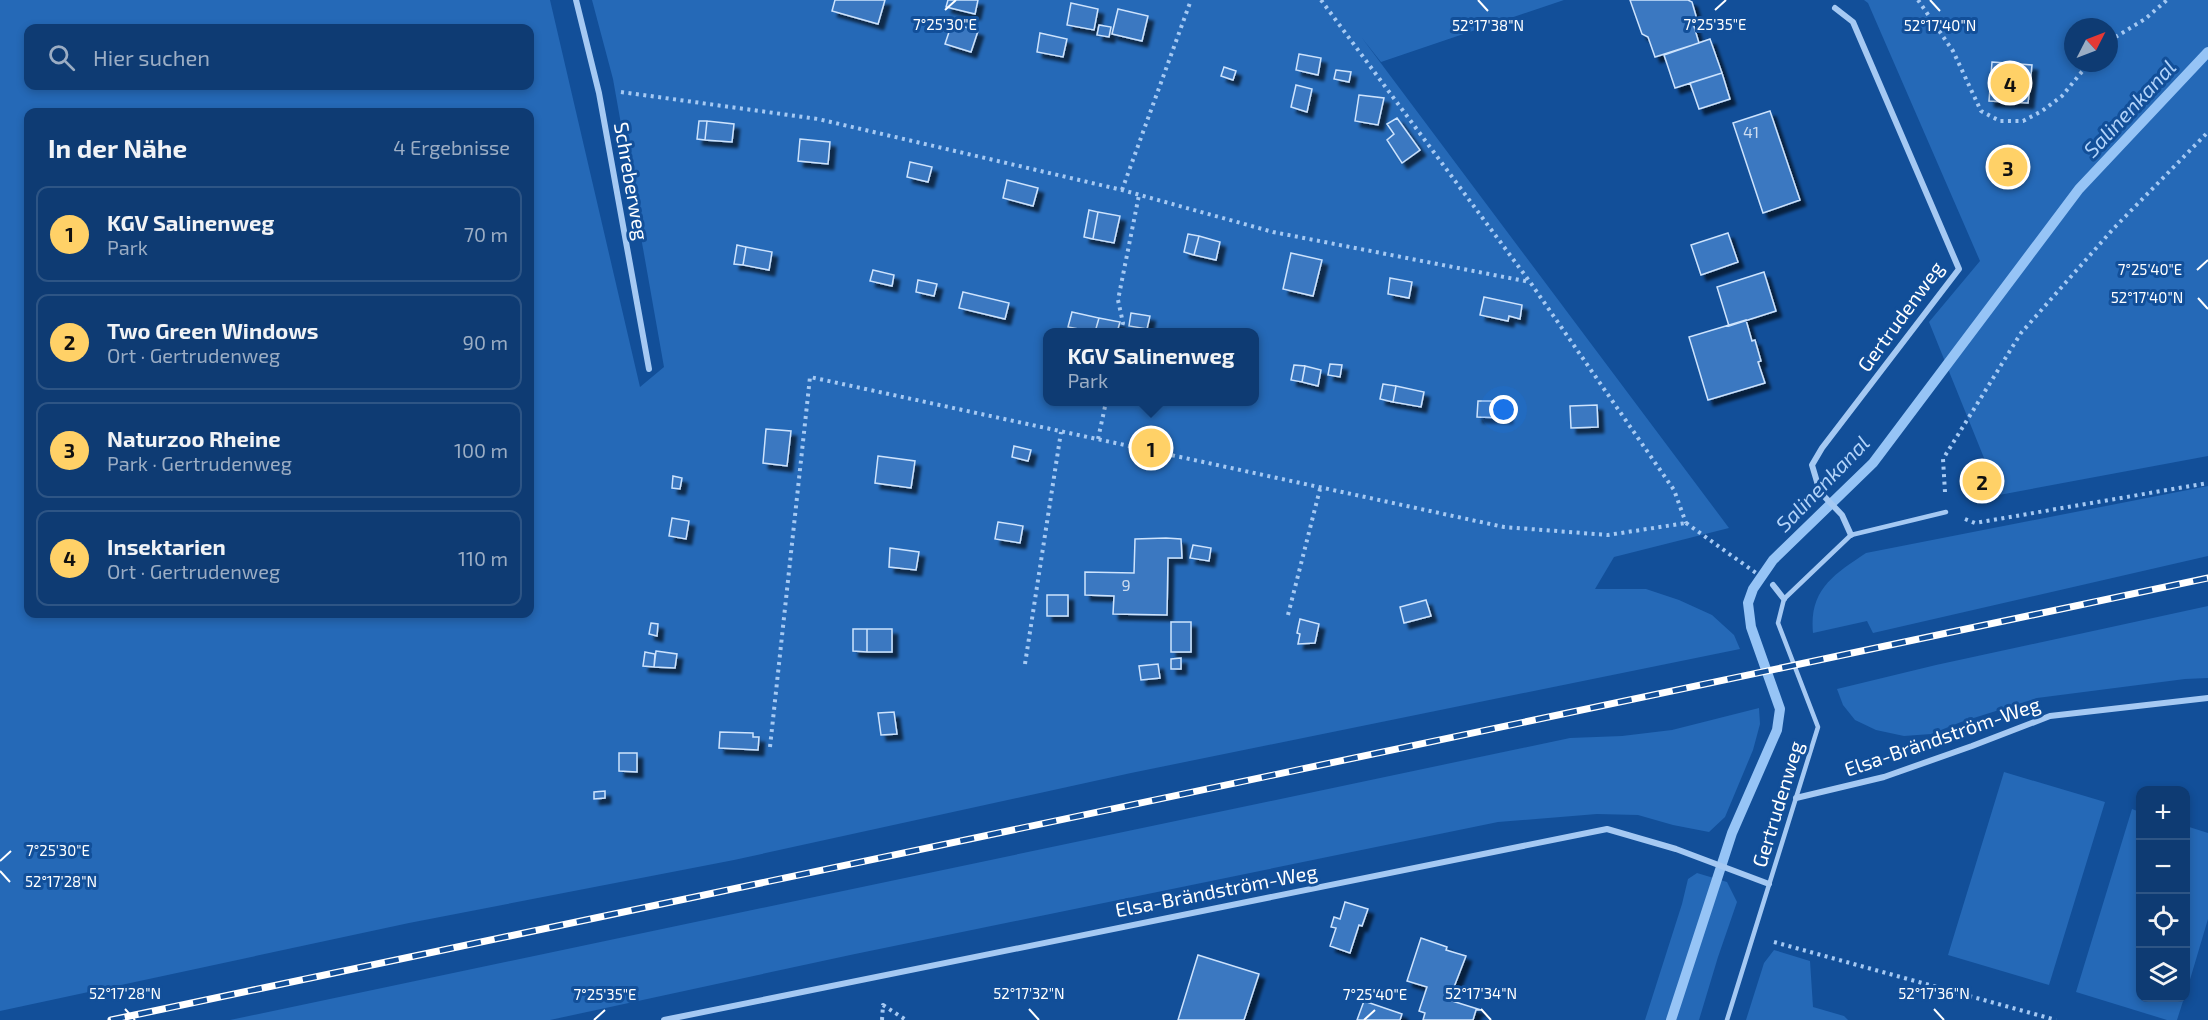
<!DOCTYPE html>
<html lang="de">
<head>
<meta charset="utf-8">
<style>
	body { margin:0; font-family:"Exo 2",sans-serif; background:#174278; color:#f1f3f6 }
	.controls { position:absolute; right:18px; bottom:18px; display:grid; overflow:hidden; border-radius:12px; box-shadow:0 3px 9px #0003 }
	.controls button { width:54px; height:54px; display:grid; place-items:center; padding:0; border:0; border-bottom:2px solid #2e5585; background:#0e3b73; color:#f1f3f6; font:30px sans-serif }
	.compass { position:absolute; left:2064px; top:18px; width:54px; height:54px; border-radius:50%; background:#0e3b73; box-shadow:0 3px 9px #0003; rotate:48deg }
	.you { position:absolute; left:1504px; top:410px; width:21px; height:21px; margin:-15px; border:4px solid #fff; border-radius:50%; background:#1a73e8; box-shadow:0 0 0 9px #1a73e833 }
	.badge { display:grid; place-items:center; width:39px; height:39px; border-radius:50%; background:#ffd167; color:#111; font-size:20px; font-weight:700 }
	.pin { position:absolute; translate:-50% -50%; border:3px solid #fff; box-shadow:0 2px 6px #0006 }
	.popup { position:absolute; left:1043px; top:328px; width:216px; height:78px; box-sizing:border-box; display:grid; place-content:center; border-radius:12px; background:#0e3b73; filter:drop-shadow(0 2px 4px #0005); font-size:20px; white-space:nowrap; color:#9badc4 }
	.popup b { font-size:22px; color:#f1f3f6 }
	.popup::after { content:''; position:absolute; left:50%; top:100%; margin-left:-12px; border:12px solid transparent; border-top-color:#0e3b73 }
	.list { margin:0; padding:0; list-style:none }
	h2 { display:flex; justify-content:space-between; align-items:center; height:78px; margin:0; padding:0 24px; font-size:26px }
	h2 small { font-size:20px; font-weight:400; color:#9badc4 }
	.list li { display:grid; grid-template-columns:39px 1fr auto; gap:18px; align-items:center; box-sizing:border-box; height:96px; margin:0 12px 12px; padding:0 12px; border:2px solid #2e5585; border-radius:12px }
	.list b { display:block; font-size:22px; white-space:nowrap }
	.list p { margin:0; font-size:20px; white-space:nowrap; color:#9badc4 }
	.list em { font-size:20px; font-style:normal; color:#9badc4 }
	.icon { flex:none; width:33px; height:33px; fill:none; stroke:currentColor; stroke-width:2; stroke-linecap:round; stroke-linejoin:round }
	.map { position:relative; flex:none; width:2208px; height:1020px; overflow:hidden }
	.search { position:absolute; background:#0e3b73; box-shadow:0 3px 9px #0003; left:24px; top:24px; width:510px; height:66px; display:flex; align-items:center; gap:15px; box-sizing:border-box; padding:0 21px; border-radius:12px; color:#9badc4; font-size:22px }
	.panel { position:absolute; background:#0e3b73; box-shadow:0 3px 9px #0003; left:24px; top:108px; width:510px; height:510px; border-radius:12px }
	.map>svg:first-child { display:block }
</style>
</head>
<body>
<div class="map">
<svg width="2208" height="1020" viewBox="0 0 2208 1020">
	<defs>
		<filter id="shadow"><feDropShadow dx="5.5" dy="5.5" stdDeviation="1.5" flood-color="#0009"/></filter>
	</defs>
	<rect width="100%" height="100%" fill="#124f99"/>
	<path fill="#2569b7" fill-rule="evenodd" d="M0,0h550l90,387 24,-20 -51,-288 -21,-79h972l-183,62 -19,-24 367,490 -115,29 -19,32h51l33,11 33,15 22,20 6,14 -609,124 -397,87 -325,63 -409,88zM28,28h502v58h-502zM28,112h502v502h-502zM1048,332h206v70h-206z
		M1864,0h344v456l-209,39 -70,-173 51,-61 -112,-258zM2073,27h36v36h-36z
		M2208,486v70l-335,77 -6,-12 -54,12c-4,-43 20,-58 53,-80z
		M2208,606v72l-23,1 -148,19 -76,24 -30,12 -27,2 -28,-6 -21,-10 -12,-15 -6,-16 99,-24z
		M1759,708l1,16 -7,26 -28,67 -16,15 -36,-7 -35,-10 -41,-1 -99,8 -643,132 -305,66h-320l1340,-282 52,-2 50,-6z
		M2004,772l101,30 -56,183 -101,-30z
		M2132,809l8,3v186h44l-7,22h-10l-91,-28z
		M2186,826l22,7v86l-22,74z
		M1697,873l30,9 10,20 -19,55 -19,63h-54l37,-116 6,-25z
		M1774,950l36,11 3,46 31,9 4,4h-102l18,-57z"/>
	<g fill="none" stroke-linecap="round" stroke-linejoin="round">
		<path stroke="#96c4f6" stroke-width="10" d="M1671,1020l61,-187 45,-103 3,-21 -29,-82 -3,-24 5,-14 20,-29 100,-97 206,-274 129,-137"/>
	</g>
	<path fill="#3b78c1" stroke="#cde3fd" stroke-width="1.5" filter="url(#shadow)" d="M835,0h50l-7,24 -46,-13z
		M948,0h30l-3,14 -29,-7z
		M1630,0h58l4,2 4,14 -3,7 6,20 -44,14 -7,-20 -6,-3z
		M1071,3l27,6 -4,21 -27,-5z
		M1118,9l30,7 -6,25 -30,-7z
		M952,23l26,8 -7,21 -26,-8z
		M1099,25l12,2 -2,10 -12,-2z
		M1040,33l27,6 -4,18 -26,-5z
		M1710,39l12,34 -47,15 -11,-33z
		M1299,54l22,4 -3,17 -22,-5z
		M1992,62l40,3 -4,38 -39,-2z
		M1224,67l12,4 -3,9 -12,-4z
		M1336,70l15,2 -2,10 -15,-3z
		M1722,73l8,26 -31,10 -9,-26z
		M1296,85l16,4 -5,23 -16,-5z
		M1359,95l25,3 -6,27 -23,-4z
		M1770,111l30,89 -37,13 -30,-90z
		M1397,118l23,32 -18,13 -15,-23 7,-6 -7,-10z
		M699,121h8l-2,19 -8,-1z
		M707,121l27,3 -2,18 -27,-2z
		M800,139l30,3 -2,22 -30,-3z
		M910,162l22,5 -4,15 -21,-5z
		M1007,180l31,8 -5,18 -30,-8z
		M1089,210l9,2 -5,27 -9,-2z
		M1098,212l22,4 -6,27 -21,-4z
		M1728,233l10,29 -37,13 -10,-30z
		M1188,234l11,2 -5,19 -10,-3z
		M1199,236l21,6 -4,18 -22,-5z
		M737,245l9,2 -3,18 -9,-1z
		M746,247l26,5 -3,18 -26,-5z
		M1291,253l31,7 -9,36 -30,-7z
		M873,270l21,5 -2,11 -22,-5z
		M1764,272l12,39 -47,15 -12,-39z
		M1390,278l22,4 -3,16 -21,-4z
		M918,280l19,4 -3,12 -18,-4z
		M963,292l46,11 -4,16 -46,-11z
		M1484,297l38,8 -2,14 -11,-3 -1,5 -28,-6z
		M1072,312l27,6 -4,14 -27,-5z
		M1131,313l19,3 -3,13 -18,-3z
		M1099,318l21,4 -3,10h-22z
		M1746,320l6,21 3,-1 6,21 -3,1 7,21 -57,17 -19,-63z
		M1330,364l12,1 -2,12 -12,-2z
		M1294,365l11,1 -3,16 -11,-2z
		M1305,366l16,4 -3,16 -16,-4z
		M1383,384l13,2 -3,16 -13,-3z
		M1396,386l28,6 -3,15 -28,-5z
		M1478,401h29v17l-30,-1z
		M1597,405l1,22 -27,1 -1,-22z
		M766,429l25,2 -4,35 -24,-3z
		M1014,446l17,4 -3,11 -16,-4z
		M878,456l37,5 -4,27 -36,-5z
		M673,476l9,2 -2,11 -8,-1z
		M672,518l17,3 -3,18 -17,-3z
		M998,522l25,4 -3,17 -25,-4z
		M1166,538l15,1 1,19h-14l-1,57 -54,-1 1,-18 -29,-1v-23l49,1 1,-34z
		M1193,545l18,3 -2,13 -19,-3z
		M890,548l29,4 -3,18 -27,-3z
		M1047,595h21v21h-21z
		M1426,600l5,16 -27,7 -4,-16z
		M1300,619l19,5 -4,19 -17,1 2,-10 -3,-1z
		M1171,622h20v30h-20z
		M651,623l7,1 -1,12 -8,-2z
		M853,629h14v23l-14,-1z
		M867,629h25v23h-25z
		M656,651l21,3 -2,14 -21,-1z
		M645,652l10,2 -1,13 -11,-1z
		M1181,658v11h-10v-10z
		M1158,664l2,14 -19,2 -2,-14z
		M894,712l3,22 -16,1 -3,-22z
		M720,732l33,1v4h6l-1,13 -39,-2z
		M619,753h18v19l-18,-1z
		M605,791v7l-11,1v-7z
		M1345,902l23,7 -6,17 -3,-1 -9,28 -20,-7 6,-18 -5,-1 3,-10 6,2z
		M1421,938l26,9 -1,3 20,6 -17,44 32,10h-5l-3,10h-50l2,-7 -6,-2 8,-24 -20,-6z
		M1198,955l61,19 -15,46h-66z
		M1364,1001l38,13 -2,6h-43z"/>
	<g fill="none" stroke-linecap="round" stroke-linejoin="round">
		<path stroke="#a5c9f3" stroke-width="4" stroke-dasharray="3 4.5" stroke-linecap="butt" d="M1321,0l209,282 144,208 12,33
			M1918,0l35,51 28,60 19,10h23l19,-10 20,-15 27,-33
			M2109,41l36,-22 22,-19
			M621,92l197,27 304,71 151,42 257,50
			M1122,190l69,-190
			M1120,332l3,-9 -5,-23 21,-105
			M1098,439l8,-37
			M1945,492l-2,-33 78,-126 93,-105 94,-96
			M1965,519l10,4 233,-40
			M1686,523l70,50
			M1288,615l32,-126
			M1025,664l36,-232
			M770,747l40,-370 694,150 104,8 78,-12
			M1774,942l282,78
			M882,1020l1,-15 23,15"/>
		<path stroke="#a5c9f3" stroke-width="4.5" d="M1727,1020l91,-293 -40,-104 6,-24 67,-64 95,-23"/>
		<path stroke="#a5c9f3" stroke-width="6" d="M576,0l23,93 50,276
			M1835,8l18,14 106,247 -137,179 -10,17 8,27 22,23 9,20
			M1773,585l11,14
			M1796,798l88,-21 88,-31 78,-30 158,-18
			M664,1020l943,-191 69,20 93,35"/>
		<defs>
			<path id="rail" d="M111,1020l2097,-442"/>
		</defs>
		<use href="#rail" stroke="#fff" stroke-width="7"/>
		<use href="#rail" stroke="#124f99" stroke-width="4.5" stroke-dasharray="14" stroke-linecap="butt"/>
	</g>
	<path fill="none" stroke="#fff" stroke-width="2" d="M1478,0l10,11M1930,0l10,11M945,10l11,-10M1715,10l11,-10M2197,270l11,-10M2198,298l10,11M0,861l11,-10M0,871l10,11M125,1009l10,11M1029,1009l10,11M1481,1009l10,11M1934,1009l10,11M594,1020l11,-10M1364,1020l11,-10"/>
	<g text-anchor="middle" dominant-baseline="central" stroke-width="6" stroke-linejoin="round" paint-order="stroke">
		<g font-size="16" fill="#ceddf0">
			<text x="1751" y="131">41</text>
			<text x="1126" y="584">9</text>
		</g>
		<g font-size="20" fill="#fff" stroke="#124f99">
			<text transform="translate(632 181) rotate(80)">Schreberweg</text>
			<text transform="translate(1900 316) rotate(-54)">Gertrudenweg</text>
			<text transform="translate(1942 736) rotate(-19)">Elsa-Brändström-Weg</text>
			<text transform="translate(1777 804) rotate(-73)">Gertrudenweg</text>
			<text transform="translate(1216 890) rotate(-11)">Elsa-Brändström-Weg</text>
		</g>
		<g font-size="21" font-style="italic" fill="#b1d3fa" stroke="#124f99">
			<text transform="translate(2129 108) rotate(-47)">Salinenkanal</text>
			<text transform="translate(1822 483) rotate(-46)">Salinenkanal</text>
		</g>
	</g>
	<g font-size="15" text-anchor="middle" fill="#fff" stroke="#124f99" stroke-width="6" stroke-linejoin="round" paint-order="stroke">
		<text x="945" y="30">7°25'30"E</text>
		<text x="1715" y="30">7°25'35"E</text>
		<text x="1488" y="31">52°17'38"N</text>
		<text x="1940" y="31">52°17'40"N</text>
		<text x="2150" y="275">7°25'40"E</text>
		<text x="2147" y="303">52°17'40"N</text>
		<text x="58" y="856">7°25'30"E</text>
		<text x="61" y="887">52°17'28"N</text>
		<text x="125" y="999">52°17'28"N</text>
		<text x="1029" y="999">52°17'32"N</text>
		<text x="1481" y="999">52°17'34"N</text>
		<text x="1934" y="999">52°17'36"N</text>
		<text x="605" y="1000">7°25'35"E</text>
		<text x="1375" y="1000">7°25'40"E</text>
	</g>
</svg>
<div class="controls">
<button>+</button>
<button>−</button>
<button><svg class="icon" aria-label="locate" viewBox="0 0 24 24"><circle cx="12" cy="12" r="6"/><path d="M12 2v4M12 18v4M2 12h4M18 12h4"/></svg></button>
<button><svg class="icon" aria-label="layers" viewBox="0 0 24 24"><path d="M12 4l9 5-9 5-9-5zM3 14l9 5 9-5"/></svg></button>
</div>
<svg class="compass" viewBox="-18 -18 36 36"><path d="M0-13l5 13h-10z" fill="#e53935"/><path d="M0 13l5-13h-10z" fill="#9badc4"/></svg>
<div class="you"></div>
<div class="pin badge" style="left:1151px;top:448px">1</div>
<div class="popup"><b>KGV Salinenweg</b>Park</div>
<div class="pin badge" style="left:1982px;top:481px">2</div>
<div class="pin badge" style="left:2008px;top:167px">3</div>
<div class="pin badge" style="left:2010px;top:83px">4</div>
<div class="search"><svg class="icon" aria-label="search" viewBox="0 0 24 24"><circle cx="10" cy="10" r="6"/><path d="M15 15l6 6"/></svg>Hier suchen</div>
<section class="panel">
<h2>In der Nähe<small>4 Ergebnisse</small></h2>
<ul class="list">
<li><span class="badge">1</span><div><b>KGV Salinenweg</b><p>Park</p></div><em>70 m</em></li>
<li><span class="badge">2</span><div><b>Two Green Windows</b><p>Ort · Gertrudenweg</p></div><em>90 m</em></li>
<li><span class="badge">3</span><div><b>Naturzoo Rheine</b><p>Park · Gertrudenweg</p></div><em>100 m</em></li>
<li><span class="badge">4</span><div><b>Insektarien</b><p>Ort · Gertrudenweg</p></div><em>110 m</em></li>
</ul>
</section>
</div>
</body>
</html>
